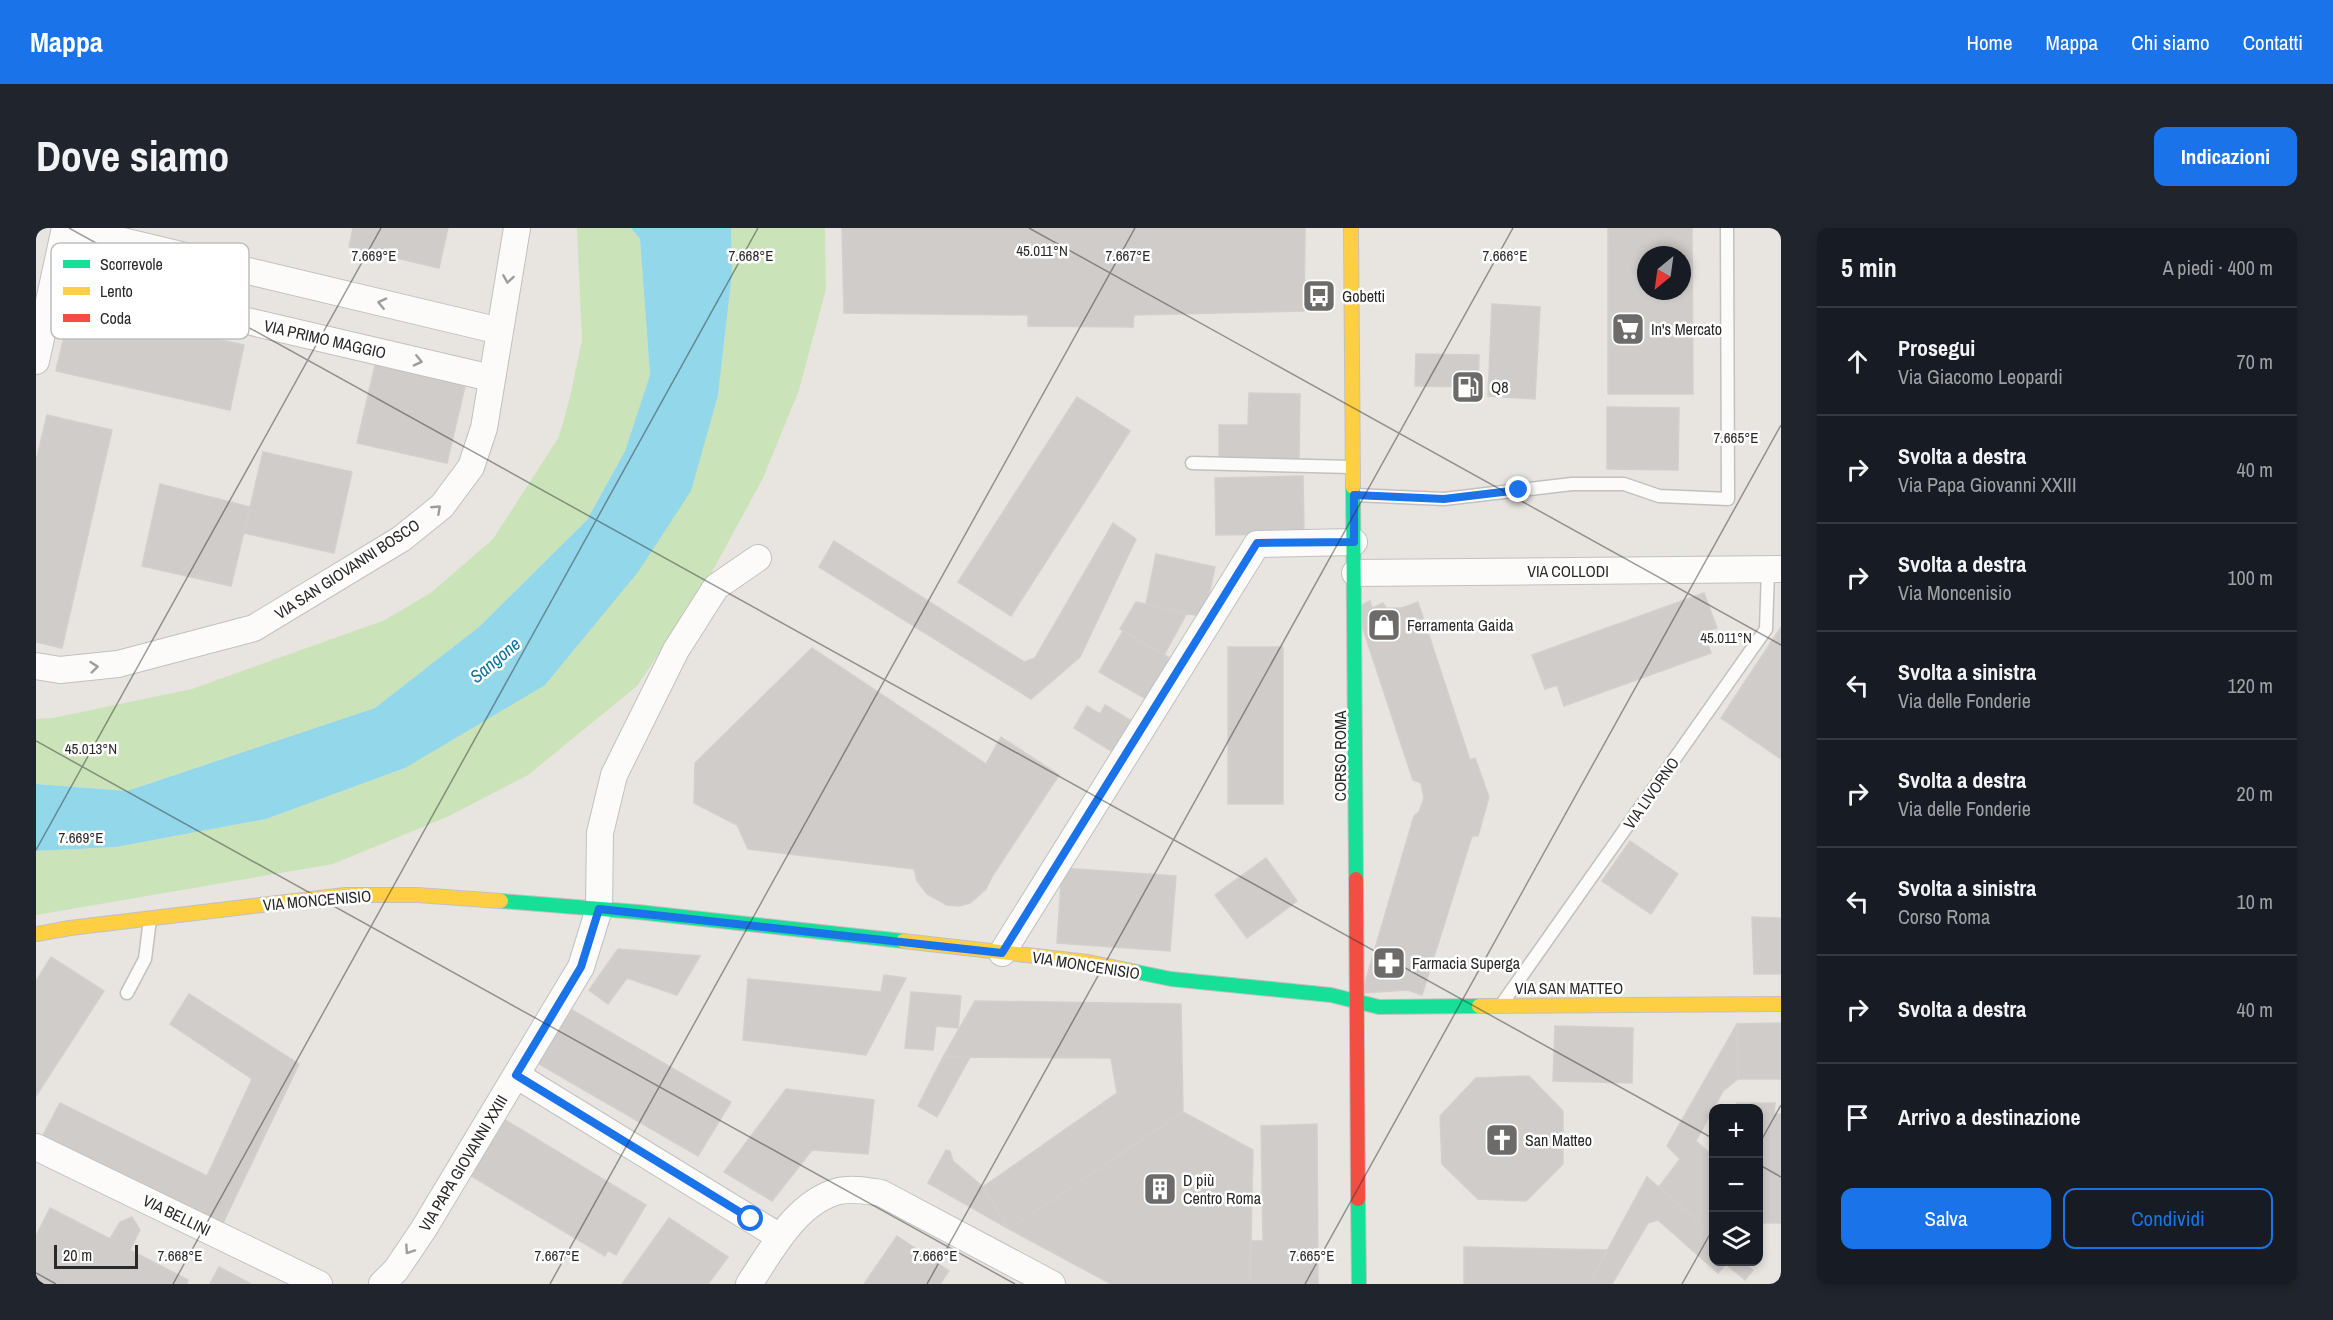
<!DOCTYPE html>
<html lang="it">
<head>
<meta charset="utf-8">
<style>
	body { margin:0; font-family:"Archivo Narrow",sans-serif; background:#20242c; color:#f1f3f6 }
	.controls { position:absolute; right:18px; bottom:18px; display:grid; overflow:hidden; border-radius:12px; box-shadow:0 3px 9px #0003 }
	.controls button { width:54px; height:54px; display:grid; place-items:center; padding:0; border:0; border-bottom:2px solid #363941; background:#171b24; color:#f1f3f6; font:30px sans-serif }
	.compass { position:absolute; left:1601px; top:18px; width:54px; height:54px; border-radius:50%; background:#171b24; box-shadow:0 3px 9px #0003; rotate:209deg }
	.scale { position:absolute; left:18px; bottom:15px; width:84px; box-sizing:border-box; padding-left:6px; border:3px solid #2a2a2a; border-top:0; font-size:16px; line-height:21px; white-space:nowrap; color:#2a2a2a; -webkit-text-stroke:4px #fff; paint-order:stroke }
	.stop { position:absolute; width:18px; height:18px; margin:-14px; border:4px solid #1a73e8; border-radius:50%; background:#fff }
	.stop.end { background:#1a73e8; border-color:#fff; box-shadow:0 2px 6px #0008 }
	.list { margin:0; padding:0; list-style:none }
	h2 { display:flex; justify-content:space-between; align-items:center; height:78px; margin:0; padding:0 24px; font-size:26px }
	h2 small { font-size:20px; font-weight:400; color:#9ea1a6 }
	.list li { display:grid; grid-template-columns:39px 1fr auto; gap:18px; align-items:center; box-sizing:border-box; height:108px; padding:0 24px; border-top:2px solid #363941 }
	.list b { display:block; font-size:22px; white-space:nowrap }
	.list p { margin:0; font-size:20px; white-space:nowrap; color:#9ea1a6 }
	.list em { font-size:20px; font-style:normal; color:#9ea1a6 }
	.actions { display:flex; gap:12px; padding:18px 24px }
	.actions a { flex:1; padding:14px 0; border:2px solid #1a73e8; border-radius:12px; text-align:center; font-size:21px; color:#1a73e8 }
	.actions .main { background:#1a73e8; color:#fff }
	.icon { flex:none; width:33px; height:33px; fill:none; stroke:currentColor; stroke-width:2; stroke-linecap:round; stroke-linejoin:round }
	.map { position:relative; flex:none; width:1745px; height:1056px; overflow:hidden; border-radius:12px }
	header { display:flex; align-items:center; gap:36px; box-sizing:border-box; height:84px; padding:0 30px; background:#1a73e8; color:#fff }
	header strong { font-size:28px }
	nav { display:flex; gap:33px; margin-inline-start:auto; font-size:21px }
	.intro { display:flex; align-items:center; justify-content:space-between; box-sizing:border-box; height:144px; padding:0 36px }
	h1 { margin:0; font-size:42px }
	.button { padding:15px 27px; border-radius:12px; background:#1a73e8; color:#fff; font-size:21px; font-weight:700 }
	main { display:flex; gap:36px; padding:0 36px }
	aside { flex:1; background:#171b24; border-radius:12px; box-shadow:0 3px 9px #0003 }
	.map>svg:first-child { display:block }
</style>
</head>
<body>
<header>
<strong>Mappa</strong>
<nav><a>Home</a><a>Mappa</a><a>Chi siamo</a><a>Contatti</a></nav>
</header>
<div class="intro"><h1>Dove siamo</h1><a class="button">Indicazioni</a></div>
<main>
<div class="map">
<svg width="1745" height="1056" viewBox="0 0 1745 1056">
	<rect width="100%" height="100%" fill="#e8e4e0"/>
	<path fill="#cbe3b8" d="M541,0h54l9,11 10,136 -25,76 -38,69 -107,106 -105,82 -248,83 -91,-7v-65l17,-1 139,-29 193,-69 47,-28 61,-53 66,-102 11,-40 12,-57z
		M695,0h94l1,61 -27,101 -36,88 -57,105 -69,103 -109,89 -81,42 -114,47 -297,51v-64l80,-4 150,-28 139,-51 313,-373 14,-121z"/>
	<path fill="#93d7ea" d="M595,0h100l1,46 -14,121 -27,96 -53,81 -93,113 -140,83 -139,51 -150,28 -80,4v-67l91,7 248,-83 105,-82 107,-106 38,-69 25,-76 -10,-136z"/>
	<path fill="#cfccc9" stroke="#d3d0cc" stroke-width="1.5" fill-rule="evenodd" d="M317,0h95l-9,40 -90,-21z
		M806,0h463l-1,83 -170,4 -1,12 -105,-1v-11l-184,-2z
		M1572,0h84l1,166h-85zM1610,27h36v36h-36z
		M1456,76l48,3 -5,92 -47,-3z
		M35,78l173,39 -14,65 -174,-39z
		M1380,126l63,1 -1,32 -63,-1z
		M340,133l90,21 -19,81 -90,-20z
		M1213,165l51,1 -1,66 -80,-1v-34h29z
		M1041,169l53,34 -119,185 -53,-34z
		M1571,179l72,1 -1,62 -71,-1z
		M11,187l65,15 -50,218 -26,-6v-181z
		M227,224l89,20 -18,81 -90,-20z
		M1267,248l1,58 -88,1 -1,-57z
		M124,256l90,23 -19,79 -89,-20z
		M1077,295l23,16 -56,118 -49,42 -212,-132 15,-26 190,121 11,-4z
		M1120,326l59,13 -11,50 -58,-13z
		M1668,365l13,35 -14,5 8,20 -147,53 -7,-21 -12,4 -13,-34z
		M1334,373l2,7 11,-5 3,5h16l16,-6 52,158 5,-2 14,39 -11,39h-6l-50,159 -14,-5 -46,3 52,-177 5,-4 5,-14 -3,-15 -8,-3 -57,-172z
		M1100,374l51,11 -23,42 -44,-26z
		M1745,399v132l-60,-41z
		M1087,403l52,30 -24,41 -52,-30z
		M1192,419h55v157h-55z
		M776,420l174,116 15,-27 58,38 -66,100 -7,14 -16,14 -11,3 -12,-1 -20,-11 -10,-13 -3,-12 -166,-20 -11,-24 -43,-22 1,-40z
		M1069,477l30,18 -19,31 -42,-26 13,-22 13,8z
		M1594,613l48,33 -27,40 -49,-33z
		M1230,630l31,43 -50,37 -32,-43z
		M1026,640l114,8 -6,75 -113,-8z
		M1716,689l29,1v56h-27z
		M582,721l82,7 -23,39 -50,-17 -19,26 -19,-14z
		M15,729l53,34 -68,105v-115z
		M848,747l22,3 -40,77 -123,-15 5,-61 133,13z
		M875,764l50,4 -3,32 -22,-2 -3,24 -28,-2z
		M153,766l110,70 -77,161 -180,-88 18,-34 147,73 45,-97 -82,-55z
		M939,773l206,3 2,108 -174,117 -26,-42 134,-94 -6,-35 -168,-1z
		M536,782l159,92 -33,54 -164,-95z
		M1745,795v56h-43l-1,-55z
		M1701,796l1,55 -15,12 -27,50 18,16v78l-55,-48 21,-28 -13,-13z
		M1519,798l78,2 -1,55 -79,-2z
		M907,829h27l-33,60 -19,-11z
		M1493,848l34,35v53l-37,37 -48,-2 -36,-35 -2,-48 36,-38z
		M750,861l88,11 -6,54 -56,-4 -40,51 -48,-29z
		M1701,875h38l-1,11h7v109h-23v-115h-21z
		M1147,884l70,38 -3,134h-139l-102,-55z
		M466,890l144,87 -30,50 -8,-5 -3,6 -137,-82z
		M1281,896l1,160h-68l1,-43h12l-2,-115z
		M910,922l4,1 3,10 30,26 26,42 -81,-46z
		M1611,949l67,58v27h30l9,8 -8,10 -19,-16 -8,9 -60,-53 -10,3 -36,61h-23z
		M14,980l60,31 10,-17 12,-5 8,13 -10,20 58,30 -1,4h-151v-48z
		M633,990l59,39 -20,27h-86z
		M861,1008l52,35 -9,13h-76z
		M1428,1019l143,3 -18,34h-125z
		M183,1039l32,17h-41z"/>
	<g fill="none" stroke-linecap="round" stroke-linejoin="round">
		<defs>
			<path id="lane" d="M1156,235l160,4
				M1319,267l89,4 128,-15h52l35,12 69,3 -1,-271
				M91,765l18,-34 5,-40
				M1468,773l262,-372 2,-59"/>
			<path id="street" d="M32,0l432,103
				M19,48l436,102
				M0,133l29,-133
				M1319,345l426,-4
				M0,438l24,4 58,-6 136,-36 147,-89 41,-33 29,-39 13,-39 33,-200
				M966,725l255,-409 97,-2
				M480,847l264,162
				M0,919l283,137
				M346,1056l14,-14 27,-40 158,-263 18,-58 1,-76 14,-58 62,-125 40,-63 42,-29
				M713,1056c23,-34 47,-82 90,-93 13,-3 29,0 42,2l171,91"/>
			<path id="fast" d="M1317,259l3,392
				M465,673l137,11 265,29
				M1096,743l39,8 160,16 48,12 100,-1
				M1322,971l1,85"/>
			<path id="slow" d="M1315,0l2,259
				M0,706l34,-6 275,-33h72l84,6
				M867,713l185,21 44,9
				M1443,778l302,-2"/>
			<path id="jam" d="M1320,651l2,320"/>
		</defs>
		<use href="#lane" stroke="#c2c0c1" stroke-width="15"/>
		<use href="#street" stroke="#c2c0c1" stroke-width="28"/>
		<use href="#fast" stroke="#c2c0c1" stroke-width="16"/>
		<use href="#slow" stroke="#c2c0c1" stroke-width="16"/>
		<use href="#jam" stroke="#c2c0c1" stroke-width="16"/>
		<use href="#lane" stroke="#fcfbfa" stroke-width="12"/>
		<use href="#street" stroke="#fcfbfa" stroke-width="26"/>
		<use href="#fast" stroke="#16e098" stroke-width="14"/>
		<use href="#slow" stroke="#ffcf43" stroke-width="14"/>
		<use href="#jam" stroke="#f24e42" stroke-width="14"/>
	</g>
	<defs><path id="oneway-chevron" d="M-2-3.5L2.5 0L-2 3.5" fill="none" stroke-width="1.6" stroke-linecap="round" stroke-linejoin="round" transform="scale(1.5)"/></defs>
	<g stroke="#9e9d9c">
		<use href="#oneway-chevron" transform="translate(472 51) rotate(99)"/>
		<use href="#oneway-chevron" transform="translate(346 75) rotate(-167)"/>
		<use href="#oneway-chevron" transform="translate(382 133) rotate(13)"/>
		<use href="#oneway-chevron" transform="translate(401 281) rotate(-43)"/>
		<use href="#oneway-chevron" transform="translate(58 439) rotate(-6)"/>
		<use href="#oneway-chevron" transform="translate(373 1022) rotate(124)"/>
	</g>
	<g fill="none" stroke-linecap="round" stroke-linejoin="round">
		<path stroke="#1a73e8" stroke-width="8" d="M715,991l-235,-144 65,-108 18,-58 403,44 255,-410 97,-1v-47l90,4 75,-9"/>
	</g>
	<path fill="none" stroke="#2a2a2a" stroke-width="1.5" stroke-opacity="0.45" d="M33,0l1645,911M993,0l752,417M0,513l979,543M0,622l345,-622M1722,918l23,-41M1722,936l23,13M0,1045l20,11M137,1056l585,-1056M514,1056l585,-1056M891,1056l586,-1056M1269,1056l476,-859M1646,1056l32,-57"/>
	<defs>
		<symbol id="bus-square" viewBox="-11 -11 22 22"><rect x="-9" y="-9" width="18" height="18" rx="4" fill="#6c6b6a" stroke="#fff"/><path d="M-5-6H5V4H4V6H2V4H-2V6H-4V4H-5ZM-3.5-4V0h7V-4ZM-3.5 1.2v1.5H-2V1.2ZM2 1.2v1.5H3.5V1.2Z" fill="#fff"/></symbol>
		<symbol id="supermarket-square" viewBox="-11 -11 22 22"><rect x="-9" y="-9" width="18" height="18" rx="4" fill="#6c6b6a" stroke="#fff"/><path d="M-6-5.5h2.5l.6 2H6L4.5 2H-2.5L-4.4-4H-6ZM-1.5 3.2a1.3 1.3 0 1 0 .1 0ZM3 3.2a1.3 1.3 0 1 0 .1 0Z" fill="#fff"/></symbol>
		<symbol id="fuel-square" viewBox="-11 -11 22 22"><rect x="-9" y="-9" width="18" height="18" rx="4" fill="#6c6b6a" stroke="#fff"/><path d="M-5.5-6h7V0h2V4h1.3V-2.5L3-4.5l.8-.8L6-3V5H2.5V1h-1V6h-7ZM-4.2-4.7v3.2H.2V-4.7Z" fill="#fff"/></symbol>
		<symbol id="shop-square" viewBox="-11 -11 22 22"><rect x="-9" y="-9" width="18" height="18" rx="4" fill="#6c6b6a" stroke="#fff"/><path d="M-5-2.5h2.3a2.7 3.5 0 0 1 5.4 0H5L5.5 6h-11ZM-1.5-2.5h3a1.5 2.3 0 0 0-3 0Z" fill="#fff"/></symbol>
		<symbol id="pharmacy-square" viewBox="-11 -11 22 22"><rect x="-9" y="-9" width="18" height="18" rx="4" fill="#6c6b6a" stroke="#fff"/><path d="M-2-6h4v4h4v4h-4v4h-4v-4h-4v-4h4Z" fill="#fff"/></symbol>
		<symbol id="church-square" viewBox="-11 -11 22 22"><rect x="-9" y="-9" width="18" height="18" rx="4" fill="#6c6b6a" stroke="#fff"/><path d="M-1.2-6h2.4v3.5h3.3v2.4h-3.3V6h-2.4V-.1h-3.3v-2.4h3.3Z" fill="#fff"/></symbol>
		<symbol id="building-square" viewBox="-11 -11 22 22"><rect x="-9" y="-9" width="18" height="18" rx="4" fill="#6c6b6a" stroke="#fff"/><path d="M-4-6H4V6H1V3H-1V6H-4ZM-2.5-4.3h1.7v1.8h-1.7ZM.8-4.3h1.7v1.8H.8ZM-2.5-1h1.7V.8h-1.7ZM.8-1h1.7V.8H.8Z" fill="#fff"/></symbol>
	</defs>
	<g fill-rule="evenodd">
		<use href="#bus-square" x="1264" y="49" width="38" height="38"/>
		<use href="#supermarket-square" x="1573" y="82" width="38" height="38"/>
		<use href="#fuel-square" x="1413" y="140" width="38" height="38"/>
		<use href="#shop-square" x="1329" y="378" width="38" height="38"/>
		<use href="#pharmacy-square" x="1334" y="716" width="38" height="38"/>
		<use href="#church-square" x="1447" y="893" width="38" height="38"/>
		<use href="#building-square" x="1105" y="942" width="38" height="38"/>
	</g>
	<g text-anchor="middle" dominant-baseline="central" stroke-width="5" stroke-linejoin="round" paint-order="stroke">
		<g font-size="16" fill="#2a2a2a" stroke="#fff" text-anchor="start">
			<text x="1306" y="68">Gobetti</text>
			<text x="1615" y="101">In's Mercato</text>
			<text x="1455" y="159">Q8</text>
			<text x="1371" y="397">Ferramenta Gaida</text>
			<text x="1376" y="735">Farmacia Superga</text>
			<text x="1489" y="912">San Matteo</text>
			<text x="1147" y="952">D più<tspan x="1147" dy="18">Centro Roma</tspan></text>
		</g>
		<g font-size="16" fill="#2a2a2a" stroke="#fff">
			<text transform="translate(289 111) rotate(13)">VIA PRIMO MAGGIO</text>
			<text transform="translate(311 341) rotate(-33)">VIA SAN GIOVANNI BOSCO</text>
			<text x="1532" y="343">VIA COLLODI</text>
			<text transform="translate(1304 528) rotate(-90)">CORSO ROMA</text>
			<text transform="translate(1615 565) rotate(-55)">VIA LIVORNO</text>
			<text transform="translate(281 672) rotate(-5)">VIA MONCENISIO</text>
			<text transform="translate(1050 737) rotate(9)">VIA MONCENISIO</text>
			<text x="1533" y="760">VIA SAN MATTEO</text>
			<text transform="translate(427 935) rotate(-59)">VIA PAPA GIOVANNI XXIII</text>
			<text transform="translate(141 987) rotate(26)">VIA BELLINI</text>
		</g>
		<g font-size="18" font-style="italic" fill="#0d709b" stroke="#fff">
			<text transform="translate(459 432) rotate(-40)">Sangone</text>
		</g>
	</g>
	<rect x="15" y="15" width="198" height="96" rx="9" fill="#fff" stroke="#bfbfbf" stroke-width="1.5"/>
	<rect x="27" y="32" width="27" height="8" fill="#16e098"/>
	<rect x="27" y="59" width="27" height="8" fill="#ffcf43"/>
	<rect x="27" y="86" width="27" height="8" fill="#f24e42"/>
	<g font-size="16" fill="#2a2a2a">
		<text x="64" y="42">Scorrevole</text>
		<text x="64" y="69">Lento</text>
		<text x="64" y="96">Coda</text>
	</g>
	<g font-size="15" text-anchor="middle" fill="#2a2a2a" stroke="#fff" stroke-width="5" stroke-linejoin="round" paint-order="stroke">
		<text x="1006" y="28">45.011°N</text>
		<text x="338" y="33">7.669°E</text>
		<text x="715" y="33">7.668°E</text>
		<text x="1092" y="33">7.667°E</text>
		<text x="1469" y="33">7.666°E</text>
		<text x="1700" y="215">7.665°E</text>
		<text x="1690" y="415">45.011°N</text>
		<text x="55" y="526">45.013°N</text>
		<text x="45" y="615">7.669°E</text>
		<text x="144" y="1033">7.668°E</text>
		<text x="521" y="1033">7.667°E</text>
		<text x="899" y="1033">7.666°E</text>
		<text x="1276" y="1033">7.665°E</text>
	</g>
</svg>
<div class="controls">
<button>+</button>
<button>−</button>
<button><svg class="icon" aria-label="layers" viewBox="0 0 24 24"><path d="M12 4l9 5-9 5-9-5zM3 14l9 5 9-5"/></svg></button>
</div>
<svg class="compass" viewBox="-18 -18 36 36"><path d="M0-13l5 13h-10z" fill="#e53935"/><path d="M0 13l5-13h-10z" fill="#9ea1a6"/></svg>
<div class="scale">20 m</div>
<div class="stop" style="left:715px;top:991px"></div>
<div class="stop end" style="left:1483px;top:262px"></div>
</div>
<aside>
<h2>5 min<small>A piedi · 400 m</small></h2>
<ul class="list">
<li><svg class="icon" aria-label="ahead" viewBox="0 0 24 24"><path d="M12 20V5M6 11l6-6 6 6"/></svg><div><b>Prosegui</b><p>Via Giacomo Leopardi</p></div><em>70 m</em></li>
<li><svg class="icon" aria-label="right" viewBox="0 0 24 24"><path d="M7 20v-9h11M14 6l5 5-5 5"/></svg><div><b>Svolta a destra</b><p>Via Papa Giovanni XXIII</p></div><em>40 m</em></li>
<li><svg class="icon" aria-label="right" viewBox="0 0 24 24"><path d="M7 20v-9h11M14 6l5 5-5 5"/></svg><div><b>Svolta a destra</b><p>Via Moncenisio</p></div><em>100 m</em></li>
<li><svg class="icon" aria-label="left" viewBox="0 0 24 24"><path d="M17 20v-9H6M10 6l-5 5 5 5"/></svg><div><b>Svolta a sinistra</b><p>Via delle Fonderie</p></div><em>120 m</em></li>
<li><svg class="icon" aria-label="right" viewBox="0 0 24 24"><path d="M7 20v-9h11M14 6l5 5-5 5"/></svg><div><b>Svolta a destra</b><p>Via delle Fonderie</p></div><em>20 m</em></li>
<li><svg class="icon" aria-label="left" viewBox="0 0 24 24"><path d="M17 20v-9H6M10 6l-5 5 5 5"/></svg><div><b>Svolta a sinistra</b><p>Corso Roma</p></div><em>10 m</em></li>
<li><svg class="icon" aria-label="right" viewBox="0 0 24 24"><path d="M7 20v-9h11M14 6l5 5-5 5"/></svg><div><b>Svolta a destra</b></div><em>40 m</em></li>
<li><svg class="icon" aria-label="arrive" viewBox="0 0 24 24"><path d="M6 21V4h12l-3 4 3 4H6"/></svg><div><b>Arrivo a destinazione</b></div></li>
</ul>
<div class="actions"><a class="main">Salva</a><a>Condividi</a></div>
</aside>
</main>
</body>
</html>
